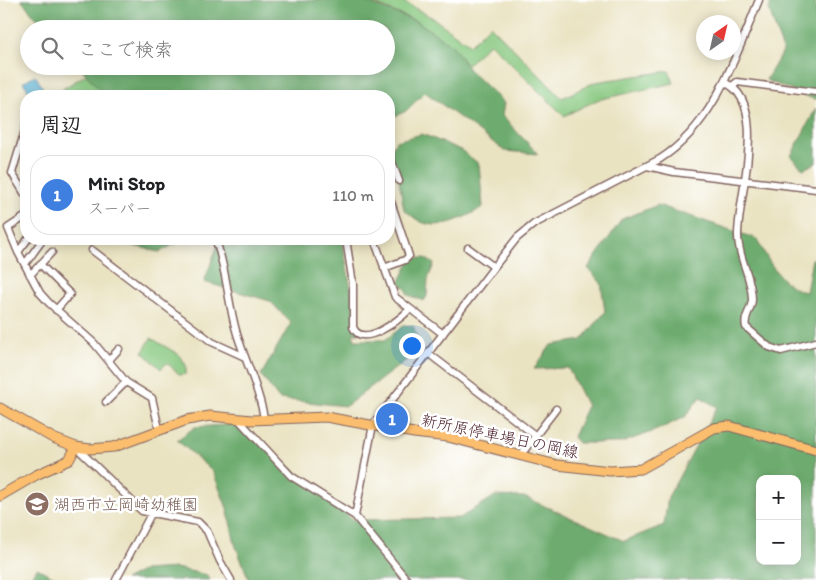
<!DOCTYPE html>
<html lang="ja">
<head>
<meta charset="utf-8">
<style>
	body { margin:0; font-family:Itim,"Klee One",sans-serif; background:#f6f6f6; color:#202124 }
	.controls { position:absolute; right:15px; bottom:15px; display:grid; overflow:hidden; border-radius:10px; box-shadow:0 2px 12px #0003 }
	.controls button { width:45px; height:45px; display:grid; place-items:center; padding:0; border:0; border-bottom:1px solid #e0e0e0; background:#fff; color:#202124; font:25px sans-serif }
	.compass { position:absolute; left:696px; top:15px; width:45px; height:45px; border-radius:50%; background:#fff; box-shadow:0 2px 12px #0003; rotate:34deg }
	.you { position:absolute; left:411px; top:345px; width:18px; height:18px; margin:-12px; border:4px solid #fff; border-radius:50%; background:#1a73e8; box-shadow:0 0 0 8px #1a73e833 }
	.badge { display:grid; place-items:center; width:32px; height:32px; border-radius:50%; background:#c8321e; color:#fff; font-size:16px; font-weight:700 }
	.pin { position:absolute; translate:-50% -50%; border:2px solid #fff; box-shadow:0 1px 5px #0006 }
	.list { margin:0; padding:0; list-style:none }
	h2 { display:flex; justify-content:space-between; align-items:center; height:65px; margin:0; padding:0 20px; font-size:21px }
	h2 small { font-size:16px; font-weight:400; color:#757577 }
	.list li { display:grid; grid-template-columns:32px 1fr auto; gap:15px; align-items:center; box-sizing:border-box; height:80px; margin:0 10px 10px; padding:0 10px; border:1px solid #e0e0e0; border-radius:20px }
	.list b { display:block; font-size:19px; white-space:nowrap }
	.list p { margin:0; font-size:16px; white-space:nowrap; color:#757577 }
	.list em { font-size:16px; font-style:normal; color:#757577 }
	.icon { flex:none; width:28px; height:28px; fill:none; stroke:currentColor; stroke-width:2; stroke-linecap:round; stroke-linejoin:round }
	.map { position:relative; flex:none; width:816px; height:580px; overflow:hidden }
	.search { position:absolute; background:#fff; box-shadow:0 2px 12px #0003; left:20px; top:20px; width:375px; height:55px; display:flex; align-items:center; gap:12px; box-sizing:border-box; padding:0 18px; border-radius:28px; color:#757577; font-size:19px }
	.panel { position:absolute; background:#fff; box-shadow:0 2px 12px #0003; left:20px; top:90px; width:375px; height:155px; border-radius:20px }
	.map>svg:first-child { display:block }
</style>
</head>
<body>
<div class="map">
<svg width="816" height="580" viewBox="0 0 816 580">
	<rect width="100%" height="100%" fill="#fff"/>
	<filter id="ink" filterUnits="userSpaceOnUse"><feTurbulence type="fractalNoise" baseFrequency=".02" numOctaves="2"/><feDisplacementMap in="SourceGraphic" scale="10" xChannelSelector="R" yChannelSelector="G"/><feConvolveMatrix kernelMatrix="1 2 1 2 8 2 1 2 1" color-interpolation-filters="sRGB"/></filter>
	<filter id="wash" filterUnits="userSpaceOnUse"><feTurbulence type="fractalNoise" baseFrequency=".0096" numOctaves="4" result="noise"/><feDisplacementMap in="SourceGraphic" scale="20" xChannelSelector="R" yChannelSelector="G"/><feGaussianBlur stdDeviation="1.12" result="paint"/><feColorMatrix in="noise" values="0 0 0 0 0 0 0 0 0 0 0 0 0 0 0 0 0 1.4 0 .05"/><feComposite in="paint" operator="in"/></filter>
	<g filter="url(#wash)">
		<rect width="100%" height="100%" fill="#eae3c2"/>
		<path fill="#87c77f" stroke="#687355" d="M366,0h34l33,18 37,27 20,-20 72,73 33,-16 74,-11 5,12 -77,17 -33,16 -74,-73 -23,22 -20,-23 -29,-20z
			M100,66l20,30h-69z
			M151,338l27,16 8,11v9l-6,1 -13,-12 -6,6 -18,-17z"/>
		<path fill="#6dac6e" stroke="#5c664c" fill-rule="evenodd" d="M21,0h340l57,22 35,24 17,25 34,32 -2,13 36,38 -33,-3 -80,-59 -19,19 -17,8v-23h-284l-26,-30h307v-37h-340z
			M771,0h45v100l-50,-20 17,-29 -14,-41z
			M816,108v55l-13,6 -12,-13z
			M422,134l39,16 18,14 4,43c-14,9 -42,23 -59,16 -7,-2 -14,-9 -20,-13l-5,-29 -10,-28 7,-12z
			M658,205l99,34c11,21 24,48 49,53l6,-33h4v321h-567l-14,-36 -8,-36 -14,-36 -36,-32 18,-13 44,-3 114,96 107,-2 35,-22 29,1 100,44 40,-16 4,-28 49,-90 -17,-10 -15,20 -28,13 -36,13h-43l-5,-6 14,-31 -19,-38 -34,1 17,-24 31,-5 23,-28 -4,-29 -13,-15 34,-49zM760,479h37v82h-37z
			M106,239h79l-26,13z
			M220,239h122l17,94h-6l2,7h30l19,-15 9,1 6,15 -6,14 -67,51 -67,-7 -18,-24 30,-52 -21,-22 -66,-19z
			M416,258h9l9,6 -6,15 -1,17 -3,5 -16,-6 -2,-6 -7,-6 10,-20z
			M37,568l23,12h-32z
			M176,568l31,7 3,5h-85l19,-10z"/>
		<path fill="#51aecf" stroke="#4e667d" d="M35,75l13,21h-16l-9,-14z"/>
	</g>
	<g filter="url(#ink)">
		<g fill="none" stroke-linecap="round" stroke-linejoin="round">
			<defs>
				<path id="minor" d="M724,82c47,20 13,117 14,154 0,22 14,41 14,63 0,11 -9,17 -6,28l23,20 12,4 35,-9
					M732,86l5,-4 79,10
					M26,127l-14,46 14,23
					M389,154l10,27
					M647,166l27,6 142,17
					M28,239l-10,13 22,41 9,10 45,40 32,39 26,16 7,31
					M346,239l7,45v43c9,23 47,-8 57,-18
					M374,239l21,58 48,37
					M217,244c10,29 11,60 20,90 9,29 22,54 27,84
					M468,248l26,19
					M92,250l120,92 33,15
					M18,252l-10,-24 18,-12
					M25,264l16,-22
					M40,264l30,30 -14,16
					M384,268l21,-8 4,-4 -20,-60
					M30,275l22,-23
					M428,353l108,83
					M109,360l10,-11
					M106,402l20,-20
					M238,419l53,57 64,40 52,64
					M76,447l66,64 56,11 9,9 13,30 11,19
					M520,456l36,-47
					M355,516l18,-91 121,-158 23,-29 17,-14 126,-65c55,-35 75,-102 99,-159
					M116,580l35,-66"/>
				<path id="major" d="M0,408l53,30 23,9 14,2 24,-2 73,-27 23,-4 42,4 74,-3 88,16 34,4 109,28 53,6 31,-2 73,-41 15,-2 87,24
					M0,496l36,-21 33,-15 7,-13"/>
			</defs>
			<use href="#minor" stroke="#826460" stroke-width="9"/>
			<use href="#major" stroke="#826460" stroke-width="11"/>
			<use href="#minor" stroke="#fff" stroke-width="6"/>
			<use href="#major" stroke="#fbbe6e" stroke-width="9"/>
		</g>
	</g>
	<defs>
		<symbol id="school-disc" viewBox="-11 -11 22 22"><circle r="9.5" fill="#8d6e63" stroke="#fff"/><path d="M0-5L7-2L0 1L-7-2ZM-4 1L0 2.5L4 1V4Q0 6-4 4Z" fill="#fff"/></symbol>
	</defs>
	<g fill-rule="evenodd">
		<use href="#school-disc" x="23" y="490" width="28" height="28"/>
	</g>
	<g text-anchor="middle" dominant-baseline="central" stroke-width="5" stroke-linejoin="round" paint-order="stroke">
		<g font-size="16" fill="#4a1f2b" stroke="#fff">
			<text transform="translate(500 436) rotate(12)">新所原停車場日の岡線</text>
		</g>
		<g font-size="16" fill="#785e54" stroke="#fff" text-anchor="start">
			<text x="54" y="504">湖西市立岡崎幼稚園</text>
		</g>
	</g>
</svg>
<div class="controls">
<button>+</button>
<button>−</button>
</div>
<svg class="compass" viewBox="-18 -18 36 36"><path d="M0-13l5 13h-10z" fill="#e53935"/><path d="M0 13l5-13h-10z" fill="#757577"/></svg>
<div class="you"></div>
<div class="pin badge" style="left:392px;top:419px;background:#3f7fe0">1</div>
<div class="search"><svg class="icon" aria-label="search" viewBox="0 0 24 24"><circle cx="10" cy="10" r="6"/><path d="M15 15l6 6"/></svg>ここで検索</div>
<section class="panel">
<h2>周辺<small></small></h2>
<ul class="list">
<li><span class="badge" style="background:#3f7fe0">1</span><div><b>Mini Stop</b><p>スーパー</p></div><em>110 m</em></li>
</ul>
</section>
</div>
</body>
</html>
